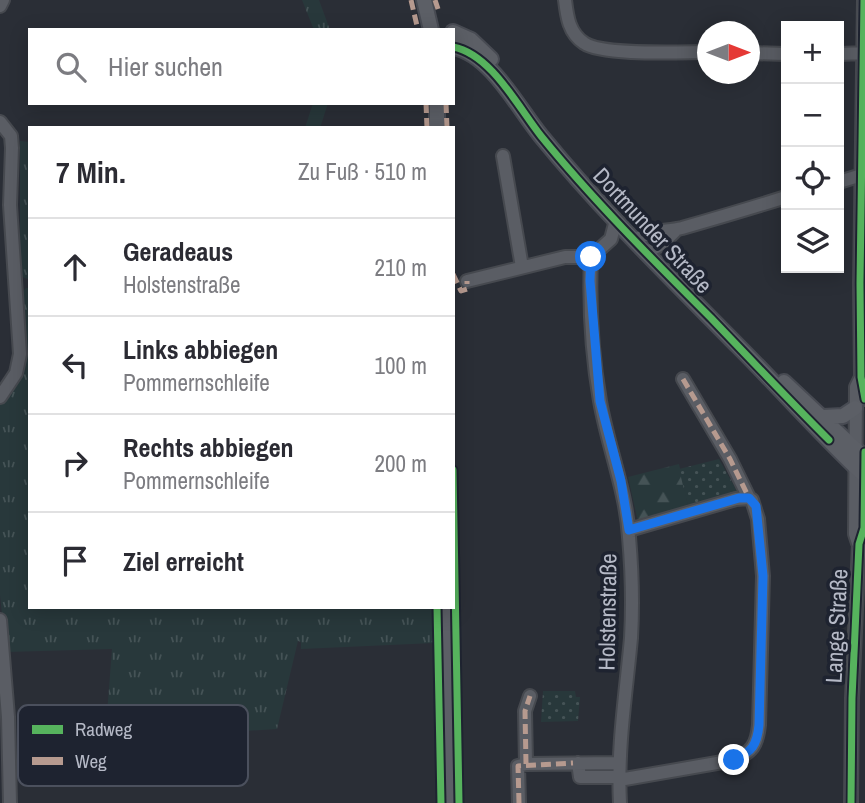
<!DOCTYPE html>
<html lang="de">
<head>
<meta charset="utf-8">
<style>
	body { margin:0; font-family:"Archivo Narrow",sans-serif; background:#f2f2f3; color:#2b2b33 }
	.controls { position:absolute; right:21px; top:21px; display:grid; overflow:hidden; border-radius:0px; box-shadow:0 4px 18px #0003 }
	.controls button { width:63px; height:63px; display:grid; place-items:center; padding:0; border:0; border-bottom:2px solid #e1e1e2; background:#fff; color:#2b2b33; font:35px sans-serif }
	.compass { position:absolute; left:697px; top:21px; width:63px; height:63px; border-radius:50%; background:#fff; box-shadow:0 4px 18px #0003; rotate:90deg }
	.stop { position:absolute; width:21px; height:21px; margin:-16px; border:5px solid #1a73e8; border-radius:50%; background:#fff }
	.stop.end { background:#1a73e8; border-color:#fff; box-shadow:0 2px 7px #0008 }
	.list { margin:0; padding:0; list-style:none }
	h2 { display:flex; justify-content:space-between; align-items:center; height:91px; margin:0; padding:0 28px; font-size:30px }
	h2 small { font-size:23px; font-weight:400; color:#7c7c81 }
	.list li { display:grid; grid-template-columns:46px 1fr auto; gap:21px; align-items:center; box-sizing:border-box; height:98px; padding:0 28px; border-top:2px solid #e1e1e2 }
	.list b { display:block; font-size:26px; white-space:nowrap }
	.list p { margin:0; font-size:23px; white-space:nowrap; color:#7c7c81 }
	.list em { font-size:23px; font-style:normal; color:#7c7c81 }
	.icon { flex:none; width:38px; height:38px; fill:none; stroke:currentColor; stroke-width:2; stroke-linecap:round; stroke-linejoin:round }
	.map { position:relative; flex:none; width:865px; height:803px; overflow:hidden }
	.search { position:absolute; background:#fff; box-shadow:0 4px 18px #0003; left:28px; top:28px; width:427px; height:77px; display:flex; align-items:center; gap:18px; box-sizing:border-box; padding:0 24px; border-radius:0px; color:#7c7c81; font-size:26px }
	.panel { position:absolute; background:#fff; box-shadow:0 4px 18px #0003; left:28px; top:126px; width:427px; height:483px; border-radius:0px }
	.map>svg:first-child { display:block }
</style>
</head>
<body>
<div class="map">
<svg width="865" height="803" viewBox="0 0 865 803">
	<defs>
		<pattern id="grass-tufts" width="24" height="20" patternUnits="userSpaceOnUse" patternTransform="scale(1.75)"><rect width="24" height="20" fill="#28383b"/><path d="M3 7l-1-3M5 7V3M7 7l1-3M15 17l-1-3M17 17v-4M19 17l1-3" fill="none" stroke="#455356"/></pattern>
		<pattern id="forest-firs" width="22" height="20" patternUnits="userSpaceOnUse" patternTransform="scale(1.75)"><rect width="22" height="20" fill="#28383b"/><path d="M5 1l3.5 6h-7zM16 11l3.5 6h-7z" fill="#455356"/></pattern>
		<pattern id="park-dots" width="8" height="8" patternUnits="userSpaceOnUse" patternTransform="scale(1.75)"><rect width="8" height="8" fill="#28383b"/><path d="M2 2h.1M6 6h.1" fill="none" stroke="#455356" stroke-width="1.8" stroke-linecap="round"/></pattern>
	</defs>
	<rect width="100%" height="100%" fill="#2a2e36"/>
	<path fill="url(#grass-tufts)" d="M302,0h17l11,30h-16z
		M313,103h15l-8,25h-15z
		M20,141l10,1v138l-10,-4z
		M26,288h4v319h403l1,36 -133,6v-7l-3,-1 -21,88 -172,11 7,-91 -106,3 -6,-57v-190l21,-32 5,-16 -7,-61z"/>
	<path fill="url(#forest-firs)" d="M679,464l9,42 -50,16 -10,-45z"/>
	<path fill="url(#park-dots)" d="M719,459l18,32 -49,15 -9,-37z
		M543,691h32l1,6h4l-2,24 -37,1z"/>
	<g fill="none" stroke-linecap="round" stroke-linejoin="round">
		<defs>
			<path id="minor" d="M565,0c2,17 4,33 19,43 18,13 98,9 124,9
				M864,0l-4,283 1,94 4,22
				M0,6l3,-6
				M750,53l36,1
				M839,54l26,-1
				M0,122l11,14 1,12 -2,57 10,149 -4,19 -16,24
				M503,156l19,111
				M839,182l26,-8
				M635,241c13,-12 30,-9 47,-13 35,-10 69,-20 104,-31
				M646,253l17,-10 14,-14
				M591,257c-2,47 1,98 9,144 8,46 26,89 29,136 3,34 4,67 2,101 -5,55 -14,110 -11,165
				M467,281l98,-24h26l20,-18 5,-19
				M683,379l47,80 19,39
				M858,543l-3,-9 1,-147 5,-10
				M0,620l8,97 2,86
				M578,763l2,14h39
				M526,764l-1,-53 5,-15
				M619,780l115,-20c18,-8 23,-15 25,-35l4,-149 -5,-57 -6,-19 -3,-2 -13,1 -107,31
				M519,803l-1,-37 8,-2 92,-1
				M851,803l1,-105 7,-154 5,-16 1,-60"/>
			<path id="major" d="M424,0l7,30
				M453,32l18,8 20,19
				M453,47c38,7 65,61 88,89 61,75 130,142 197,210 43,43 83,89 127,130
				M437,103v25
				M784,382l81,76
				M823,417l20,-1 12,-8
				M864,528l1,-1
				M446,607l4,196"/>
		</defs>
		<use href="#minor" stroke="#46494f" stroke-width="16"/>
		<use href="#major" stroke="#484b53" stroke-width="18"/>
		<use href="#minor" stroke="#5a5d64" stroke-width="12"/>
		<use href="#major" stroke="#5c5f66" stroke-width="14"/>
		<path stroke="#b69a8f" stroke-width="5" stroke-dasharray="10 5" stroke-linecap="butt" d="M411,0l7,30
			M435,0l3,9
			M426,103l1,25
			M446,103l1,25
			M453,274l8,17 6,-2v-8
			M683,379l47,80 19,39
			M526,764l-1,-53 5,-15
			M519,803l-1,-37 55,-3"/>
		<defs>
			<path id="cycleway" d="M864,0l-4,283 1,94 4,22
				M453,47c38,7 65,60 88,89 52,64 111,123 170,182 39,41 78,82 118,122
				M453,470l6,333
				M437,607l4,196
				M851,803l1,-105 7,-154 5,-16 1,-76"/>
		</defs>
		<use href="#cycleway" stroke="#1e2330" stroke-width="11"/>
		<use href="#cycleway" stroke="#56b35d" stroke-width="7"/>
	</g>
	<g fill="none" stroke-linecap="round" stroke-linejoin="round">
		<path stroke="#1a73e8" stroke-width="9" d="M591,257l-1,24 10,120 21,80 8,49 110,-32h10l7,8 7,70 -4,149c-2,20 -7,27 -25,35"/>
	</g>
	<g text-anchor="middle" dominant-baseline="central" stroke-width="7" stroke-linejoin="round" paint-order="stroke">
		<g font-size="23" fill="#b5b9c6" stroke="#1e2330">
			<text transform="translate(653 230) rotate(47)">Dortmunder Straße</text>
			<text transform="translate(607 612) rotate(-89)">Holstenstraße</text>
			<text transform="translate(836 626) rotate(-87)">Lange Straße</text>
		</g>
	</g>
	<rect x="18" y="705" width="230" height="81" rx="10" fill="#1e2330" stroke="#4b505d" stroke-width="2"/>
	<rect x="32" y="725" width="31" height="9" fill="#56b35d"/>
	<rect x="32" y="757" width="31" height="8" fill="#b69a8f"/>
	<g font-size="19" fill="#b5b9c6">
		<text x="75" y="736">Radweg</text>
		<text x="75" y="768">Weg</text>
	</g>
</svg>
<div class="controls">
<button>+</button>
<button>−</button>
<button><svg class="icon" aria-label="locate" viewBox="0 0 24 24"><circle cx="12" cy="12" r="6"/><path d="M12 2v4M12 18v4M2 12h4M18 12h4"/></svg></button>
<button><svg class="icon" aria-label="layers" viewBox="0 0 24 24"><path d="M12 4l9 5-9 5-9-5zM3 14l9 5 9-5"/></svg></button>
</div>
<svg class="compass" viewBox="-18 -18 36 36"><path d="M0-13l5 13h-10z" fill="#e53935"/><path d="M0 13l5-13h-10z" fill="#7c7c81"/></svg>
<div class="stop" style="left:591px;top:257px"></div>
<div class="stop end" style="left:734px;top:760px"></div>
<div class="search"><svg class="icon" aria-label="search" viewBox="0 0 24 24"><circle cx="10" cy="10" r="6"/><path d="M15 15l6 6"/></svg>Hier suchen</div>
<section class="panel">
<h2>7 Min.<small>Zu Fuß · 510 m</small></h2>
<ul class="list">
<li><svg class="icon" aria-label="ahead" viewBox="0 0 24 24"><path d="M12 20V5M6 11l6-6 6 6"/></svg><div><b>Geradeaus</b><p>Holstenstraße</p></div><em>210 m</em></li>
<li><svg class="icon" aria-label="left" viewBox="0 0 24 24"><path d="M17 20v-9H6M10 6l-5 5 5 5"/></svg><div><b>Links abbiegen</b><p>Pommernschleife</p></div><em>100 m</em></li>
<li><svg class="icon" aria-label="right" viewBox="0 0 24 24"><path d="M7 20v-9h11M14 6l5 5-5 5"/></svg><div><b>Rechts abbiegen</b><p>Pommernschleife</p></div><em>200 m</em></li>
<li><svg class="icon" aria-label="arrive" viewBox="0 0 24 24"><path d="M6 21V4h12l-3 4 3 4H6"/></svg><div><b>Ziel erreicht</b></div></li>
</ul>
</section>
</div>
</body>
</html>
